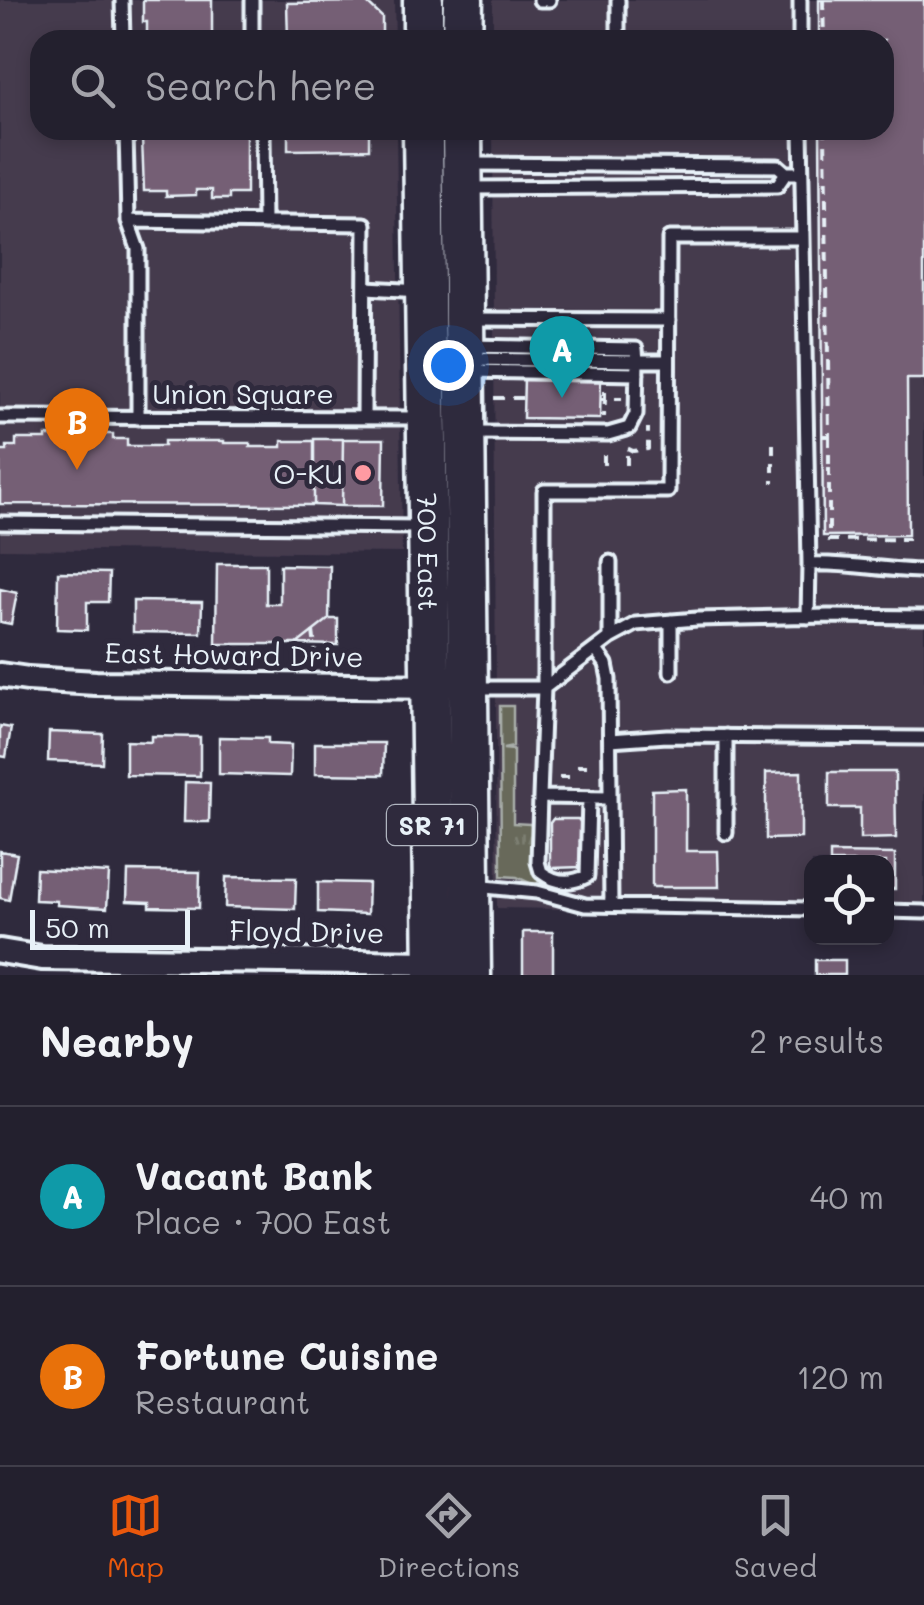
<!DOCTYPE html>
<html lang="en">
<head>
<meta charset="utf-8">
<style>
	body { margin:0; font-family:Mali,sans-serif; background:#2b2836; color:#f1f3f6 }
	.controls { position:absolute; right:30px; bottom:30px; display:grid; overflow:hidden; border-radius:20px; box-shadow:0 5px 15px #0003 }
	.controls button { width:90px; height:90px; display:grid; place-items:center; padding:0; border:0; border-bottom:2px solid #403e4a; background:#23202e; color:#f1f3f6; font:50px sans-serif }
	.scale { position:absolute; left:30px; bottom:25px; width:160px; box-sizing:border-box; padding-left:10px; border:5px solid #e8f1f8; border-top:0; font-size:28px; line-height:35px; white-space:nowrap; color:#e8f1f8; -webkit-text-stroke:8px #2f2a3d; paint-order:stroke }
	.you { position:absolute; left:448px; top:365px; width:35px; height:35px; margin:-25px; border:8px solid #fff; border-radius:50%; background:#1a73e8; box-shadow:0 0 0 15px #1a73e833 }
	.badge { display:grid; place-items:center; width:65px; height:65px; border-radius:50%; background:#ea580c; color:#fff; font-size:32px; font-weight:700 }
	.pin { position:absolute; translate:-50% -82px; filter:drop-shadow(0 2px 5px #0008) }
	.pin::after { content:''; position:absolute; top:52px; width:35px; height:30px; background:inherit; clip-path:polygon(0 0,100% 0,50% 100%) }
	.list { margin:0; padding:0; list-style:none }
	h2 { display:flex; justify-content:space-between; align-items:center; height:130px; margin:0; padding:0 40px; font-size:42px }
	h2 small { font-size:32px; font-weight:400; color:#a3a3aa }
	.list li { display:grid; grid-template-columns:65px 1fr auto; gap:30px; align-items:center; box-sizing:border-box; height:180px; padding:0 40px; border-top:2px solid #403e4a }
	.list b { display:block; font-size:38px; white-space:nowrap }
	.list p { margin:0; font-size:32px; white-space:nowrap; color:#a3a3aa }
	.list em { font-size:32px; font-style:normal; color:#a3a3aa }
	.icon { flex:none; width:55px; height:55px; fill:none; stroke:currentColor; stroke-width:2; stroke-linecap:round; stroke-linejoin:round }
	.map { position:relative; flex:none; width:924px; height:975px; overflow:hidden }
	.search { position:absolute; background:#23202e; box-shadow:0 5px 15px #0003; left:30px; right:30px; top:30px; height:110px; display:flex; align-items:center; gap:25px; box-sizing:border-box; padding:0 35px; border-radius:30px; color:#a3a3aa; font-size:38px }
	.sheet { height:490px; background:#23202e }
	nav { display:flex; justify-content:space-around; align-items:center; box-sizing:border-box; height:140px; border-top:2px solid #403e4a; background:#23202e; font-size:28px; color:#a3a3aa }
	nav a { display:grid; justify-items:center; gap:5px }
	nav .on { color:#ea580c }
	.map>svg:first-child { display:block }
</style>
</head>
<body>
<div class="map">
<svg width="924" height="975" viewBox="0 0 924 975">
	<defs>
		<pattern id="grass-tufts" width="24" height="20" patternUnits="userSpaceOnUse" patternTransform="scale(2.5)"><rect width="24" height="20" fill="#67695a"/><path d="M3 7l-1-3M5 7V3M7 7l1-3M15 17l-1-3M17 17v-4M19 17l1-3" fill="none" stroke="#7d7f72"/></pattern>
	</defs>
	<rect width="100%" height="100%" fill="#2f2a3d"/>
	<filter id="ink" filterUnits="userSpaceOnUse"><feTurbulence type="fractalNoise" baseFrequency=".01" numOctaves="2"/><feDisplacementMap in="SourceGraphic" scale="20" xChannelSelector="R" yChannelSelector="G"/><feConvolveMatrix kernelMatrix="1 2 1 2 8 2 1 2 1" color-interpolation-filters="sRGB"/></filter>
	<g filter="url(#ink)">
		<path fill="#443a4e" d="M0,0h394l1,40h-355v90h356l6,423 -402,-4z
			M493,0h431v915l-37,-1 -1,-52h-74l-1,51 -314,-5 -4,-778h391v-90h-391z"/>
		<path fill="url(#grass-tufts)" stroke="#a8ada9" stroke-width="2.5" d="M500,706h13v41l-10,2 10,1v73l17,1 3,3 1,44 5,10 -3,5 -19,-9 -16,-1z"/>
		<path fill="#755f74" stroke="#e8f1f8" stroke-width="2.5" d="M143,0h69v40h-65v-18h-4z
			M819,0h105v379h-17l1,156 -85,1 -3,-406h64v-90h-65z
			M366,2l16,15v23h-94l-1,-37z
			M147,130h99v64h-17v5h-17v-9h-16v5l-30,1v-5h-22l-2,-53h5z
			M288,130h81v19l-81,1z
			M541,335l24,1 -2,42h-23z
			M524,377l77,2 -1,40 -77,-1z
			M66,431h40v3h7v5h14v7h37v-5h60v2h26v4h32v-6h32v64l-314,-1v-53h7v-5h9v-7h30v-3h20z
			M314,439h29l-1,67 -28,-1z
			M343,439h41l-1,67h-41z
			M217,564h49v40h14v-39l50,1 -1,53 -32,25h-81z
			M58,572l51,1 -1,29h-21v28l-30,-1z
			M0,589l17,4 -6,31 -11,-2z
			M133,601l69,1 -1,31 -68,-1z
			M329,619h9v26l-41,-1z
			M0,726l11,2 -5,29 -6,-1z
			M49,732l54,2 -1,29 -54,-2z
			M151,736l49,1v39l-74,-1v-34l25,1z
			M219,737l49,1v6l23,1 -1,31 -71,-2z
			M315,743h69l-1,32 -68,-1z
			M801,772v66l-35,1v-66z
			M829,772h66l1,66 -36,1v-31h-31z
			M185,782l25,1 -1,39h-25z
			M686,789v62h32l1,36h-67v-97z
			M553,819h25l3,4v16l-1,2 3,1v24l-2,1 -29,1 -2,-2v-43z
			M0,851l17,3 -8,46 -9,-2z
			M830,853l65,1v35h-9v-27h-56z
			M36,869l73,4 -2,35 -50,-3v-4l-22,-1z
			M128,871l72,1 -1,36 -49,-1v-5l-23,-1z
			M226,877l70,1 -1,31 -70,-2z
			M318,882l50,1 -1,31 -49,-2z
			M523,932h30v43h-30z
			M815,960h30v15h-30z"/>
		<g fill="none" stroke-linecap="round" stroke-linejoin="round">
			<defs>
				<path id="service" d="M122,0l1,40
					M252,0v40
					M540,0h9
					M618,0v40
					M800,0v40
					M126,130l2,91 10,28v169
					M263,130l1,93
					M801,130l8,434c38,-2 76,7 115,7
					M467,164l311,2 8,7h15
					M467,188l310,-2 9,-13
					M128,221l237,3 -1,194
					M366,288l56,3
					M467,319l202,1
					M469,346l167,3 1,12h31
					M470,359l71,1
					M471,371l166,3
					M0,417l421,1
					M470,433l138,1 21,-6 7,-14 1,-53 -73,-1
					M0,523l421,4
					M610,562v76
					M808,617l1,-53
					M671,621v51
					M596,650l10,14 3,15 2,226
					M472,688h72v-197h124l1,-253h133
					M610,740l57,-4 257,2
					M540,797l-2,65 3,10c14,11 30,12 46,4l2,-78
					M610,798l-70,-1 4,-109 66,-50 26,-14 61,-5 131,-3 96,1
					M726,833v-97
					M475,886l62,6 48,13 227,4
					M886,911l38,1"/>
				<path id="minor" d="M0,675l28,4 68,4 345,4
					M0,951l42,7 392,5"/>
				<g id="primary">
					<path d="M423,0v40"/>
					<path d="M462,40l1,-40"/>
					<path id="s1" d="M423,130l11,845"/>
					<path d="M462,130l9,845"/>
				</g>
			</defs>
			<use href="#service" stroke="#e8f1f8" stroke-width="19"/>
			<use href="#minor" stroke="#e8f1f8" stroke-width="30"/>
			<use href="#primary" stroke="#e8f1f8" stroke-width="45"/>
			<path stroke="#e8f1f8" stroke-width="4" stroke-dasharray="10 8" stroke-linecap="butt" d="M823,0l1,40
				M605,391v8h17
				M494,398h29
				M601,399h4l-1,18
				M823,436h6l-4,-306
				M829,436v31
				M773,444v39
				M604,465v-16
				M627,465v-17l6,3 15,-2v-21
				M829,467v73l80,-1
				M313,631l4,34
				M577,766h15
				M559,777h17"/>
			<use href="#service" stroke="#2f2a3d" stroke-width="11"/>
			<use href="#minor" stroke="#2f2a3d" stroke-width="22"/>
			<use href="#primary" stroke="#2f2a3d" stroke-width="38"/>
		</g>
	</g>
	<circle fill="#ff9aa2" stroke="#2f2a3d" stroke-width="4" cx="363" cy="473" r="10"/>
	<g text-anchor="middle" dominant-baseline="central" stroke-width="10" stroke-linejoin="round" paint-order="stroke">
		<rect fill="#2f2a3d" stroke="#b0b5c0" stroke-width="2.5" x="387" y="805" width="90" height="40" rx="8"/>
		<g font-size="25" font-weight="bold" fill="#e8f1f8">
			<text x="432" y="825">SR 71</text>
		</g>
		<g font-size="28" fill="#e8f1f8" stroke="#2f2a3d">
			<text x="243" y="393">Union Square</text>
			<text stroke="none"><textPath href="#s1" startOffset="422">700 East</textPath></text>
			<text transform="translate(234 654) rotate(1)">East Howard Drive</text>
			<text transform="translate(307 931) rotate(1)">Floyd Drive</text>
		</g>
		<g font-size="28" fill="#e8f1f8" stroke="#2f2a3d" text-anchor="end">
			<text x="343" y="473">O-KU</text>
		</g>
	</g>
</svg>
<div class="controls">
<button><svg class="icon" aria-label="locate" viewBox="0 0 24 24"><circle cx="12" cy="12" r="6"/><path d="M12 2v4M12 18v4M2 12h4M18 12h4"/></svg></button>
</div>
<div class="scale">50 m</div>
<div class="you"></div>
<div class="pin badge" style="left:562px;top:398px;background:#0f9aa8">A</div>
<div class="pin badge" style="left:77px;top:470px;background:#e8710a">B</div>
<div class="search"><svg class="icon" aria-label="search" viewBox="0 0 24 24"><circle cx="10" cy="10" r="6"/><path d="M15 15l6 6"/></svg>Search here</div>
</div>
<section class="sheet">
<h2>Nearby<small>2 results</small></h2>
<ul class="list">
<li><span class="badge" style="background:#0f9aa8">A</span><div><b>Vacant Bank</b><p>Place · 700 East</p></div><em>40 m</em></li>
<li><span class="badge" style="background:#e8710a">B</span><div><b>Fortune Cuisine</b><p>Restaurant</p></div><em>120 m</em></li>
</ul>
</section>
<nav>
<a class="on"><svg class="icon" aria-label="map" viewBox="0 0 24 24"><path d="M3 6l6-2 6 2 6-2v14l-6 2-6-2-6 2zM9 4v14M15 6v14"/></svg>Map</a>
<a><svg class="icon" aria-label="directions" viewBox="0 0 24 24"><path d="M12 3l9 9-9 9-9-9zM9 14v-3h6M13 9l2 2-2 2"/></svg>Directions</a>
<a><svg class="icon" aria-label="saved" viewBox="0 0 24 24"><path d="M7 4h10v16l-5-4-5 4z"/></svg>Saved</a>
</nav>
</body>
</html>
